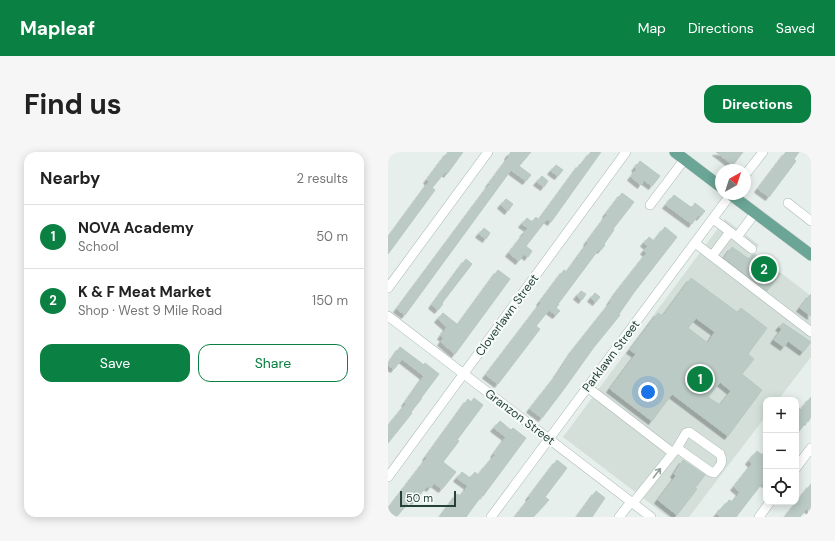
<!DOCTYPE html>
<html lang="en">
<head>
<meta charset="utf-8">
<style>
	body { margin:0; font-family:"DM Sans",sans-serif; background:#f6f6f6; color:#222 }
	.controls { position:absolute; right:12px; bottom:12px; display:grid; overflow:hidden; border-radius:8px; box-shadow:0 2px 10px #0003 }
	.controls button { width:36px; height:36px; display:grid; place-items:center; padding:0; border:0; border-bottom:1px solid #e0e0e0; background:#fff; color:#222; font:20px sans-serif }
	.compass { position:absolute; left:327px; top:12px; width:36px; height:36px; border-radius:50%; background:#fff; box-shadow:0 2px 10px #0003; rotate:39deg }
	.scale { position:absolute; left:12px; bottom:10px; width:56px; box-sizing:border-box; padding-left:4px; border:2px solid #24423a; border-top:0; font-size:11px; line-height:14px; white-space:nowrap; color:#24423a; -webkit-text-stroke:3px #f7fbf9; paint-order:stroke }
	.you { position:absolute; left:260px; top:240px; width:14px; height:14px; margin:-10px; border:3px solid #fff; border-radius:50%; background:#1a73e8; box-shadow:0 0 0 6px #1a73e833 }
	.badge { display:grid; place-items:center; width:26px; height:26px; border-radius:50%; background:#0b8043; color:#fff; font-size:13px; font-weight:700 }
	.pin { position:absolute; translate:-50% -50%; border:2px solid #fff; box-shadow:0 1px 4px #0006 }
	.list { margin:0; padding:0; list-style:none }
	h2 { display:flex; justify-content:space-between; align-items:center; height:52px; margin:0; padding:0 16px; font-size:17px }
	h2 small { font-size:13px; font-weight:400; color:#767676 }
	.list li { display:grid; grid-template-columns:26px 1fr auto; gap:12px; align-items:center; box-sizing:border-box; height:64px; padding:0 16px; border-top:1px solid #e0e0e0 }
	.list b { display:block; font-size:15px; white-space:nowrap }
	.list p { margin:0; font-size:13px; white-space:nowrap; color:#767676 }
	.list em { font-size:13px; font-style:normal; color:#767676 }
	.actions { display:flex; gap:8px; padding:12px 16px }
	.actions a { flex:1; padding:9px 0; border:1px solid #0b8043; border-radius:12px; text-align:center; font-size:14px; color:#0b8043 }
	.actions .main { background:#0b8043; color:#fff }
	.icon { flex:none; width:22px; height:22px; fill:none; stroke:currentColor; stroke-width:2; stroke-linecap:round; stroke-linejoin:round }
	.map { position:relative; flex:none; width:423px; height:365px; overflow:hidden; border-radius:12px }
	header { display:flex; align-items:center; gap:24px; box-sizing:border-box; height:56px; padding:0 20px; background:#0b8043; color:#fff }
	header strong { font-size:19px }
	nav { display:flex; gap:22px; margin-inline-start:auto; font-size:14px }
	.intro { display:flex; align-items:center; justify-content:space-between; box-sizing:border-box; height:96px; padding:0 24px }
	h1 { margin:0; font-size:28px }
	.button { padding:10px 18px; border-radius:12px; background:#0b8043; color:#fff; font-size:14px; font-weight:700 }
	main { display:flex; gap:24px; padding:0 24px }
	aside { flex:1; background:#fff; border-radius:12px; box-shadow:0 2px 10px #0003 }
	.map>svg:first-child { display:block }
</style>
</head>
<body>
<header>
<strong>Mapleaf</strong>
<nav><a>Map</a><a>Directions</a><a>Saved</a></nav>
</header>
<div class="intro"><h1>Find us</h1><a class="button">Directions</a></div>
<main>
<aside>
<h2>Nearby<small>2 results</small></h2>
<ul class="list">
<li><span class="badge">1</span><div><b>NOVA Academy</b><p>School</p></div><em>50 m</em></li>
<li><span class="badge">2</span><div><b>K &amp; F Meat Market</b><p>Shop · West 9 Mile Road</p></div><em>150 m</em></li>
</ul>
<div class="actions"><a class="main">Save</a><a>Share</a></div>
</aside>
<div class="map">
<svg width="423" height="365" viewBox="0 0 423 365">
	<defs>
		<filter id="shadow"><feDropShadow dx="-3.5" dy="3.5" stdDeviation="0" flood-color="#0004"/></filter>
	</defs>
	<rect width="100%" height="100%" fill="#e6efeb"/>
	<path fill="#d4dfda" d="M337,67l34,26 -5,7 57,44v61l-33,43h-12v16l-77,101h-21l-105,-80z"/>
	<path fill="#bbcac4" stroke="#b8c9c2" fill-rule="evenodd" filter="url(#shadow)" d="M60,0h15l-16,22 -2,-2 -13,16 3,2 -47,64v-16l41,-56 -2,-2z
		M123,0h20l-12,14 12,9 -5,6 -15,-11 -106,145 -8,-6 93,-125h-1l20,-27 -1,-1z
		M203,0h10l-50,70 -4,-3 -21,27 6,5 -4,6 -4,-3 -5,7 -10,-8 15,-19h-1l5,-6 -6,-4 5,-6 5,4 4,-5 3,3 41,-56 1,1z
		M328,0h27l-10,13z
		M398,0h13l-5,7 2,2 -27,36 -11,-8z
		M252,9l20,15 -8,10 -8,-6 -3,5 -10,-8 6,-8 -2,-1z
		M168,13l7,5 -5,6 -7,-5z
		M154,24l6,5 -4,6 -7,-5z
		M234,41l12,9 -21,27 1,1 -10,14 1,1 -4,5 -2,-1 -41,55h1l-3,4 4,3 -4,4 -7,-5 -13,16 4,3 -42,55 -12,-9 55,-72 -1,-1 24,-32 3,2 21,-29 -1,-1 20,-27 -1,-1z
		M286,43l18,13 3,-5 10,8 -5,6 -2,-2 -6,9 -26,-19z
		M118,47l7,5 -5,7 -7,-6z
		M277,75l12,10 -42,54 -16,23 1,1 -26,32 -30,42 -22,29 -12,-9 26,-33 17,-26 38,-48h-1l8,-12 29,-37 -3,-2 4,-5 -4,-3 5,-6 5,4z
		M96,76l6,5 -4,6 -7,-5z
		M344,95l17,12 3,-4h2l26,19 -13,17 -43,-33z
		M78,107l6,5 -30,39 1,1 -5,6 -6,-5z
		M110,118l12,9 -55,75 -14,-12 3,-4 -3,-2 6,-9 -9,-8 5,-6 15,12z
		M303,126l46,34 4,-4 26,20 -19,26 6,5 -12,15 20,16 -34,46 -56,-42 -20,27 -42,-32 26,-35 -6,-4 28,-37 5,3zM308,166l19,14 -7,11 -20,-15zM332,230l11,9 -11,14 -12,-8z
		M193,139l5,3 -4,6 -5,-4z
		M207,141l5,4 -4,5 -5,-4z
		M423,142v22l-11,-8z
		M395,171l28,19 -8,10 -15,-11 -4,6 -10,-7 8,-11 -3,-2z
		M12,195l24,18 1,-2 14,11 -18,24h1l-11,14 1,1 -24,30v-17l18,-22 -1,-1 19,-27 -22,-17 -8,10 -6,-4z
		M423,245v20l-3,5 -1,-1 -11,14v-29l5,4z
		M86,246l9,7 -26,35 2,1 -16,21 13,10 -14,17 -8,-6 -4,5 -3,-2 -12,15 -3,-2 -16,18h-8v-8l39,-51 -1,-1 42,-58 3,3z
		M112,269l11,9 2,-2 13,10 -43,58 -1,-1 -16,22h-26l17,-23 4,2 7,-10 -11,-8 5,-6 8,6 5,-6 3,3 17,-20 -1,-1 12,-17 -12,-9z
		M378,298v34l-3,-2 -27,35h-16l-3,-3 6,-8 1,1 5,-7 4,2 7,-10 -6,-5 18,-23 -3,-3 8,-10 5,4z
		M169,308l10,8 -22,29 4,3 -16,17h-18l15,-19 -1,-1z
		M295,308l22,15 -10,13 2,1 -20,26 -19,-15 18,-24 -2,-2z
		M423,332v27l-4,-3 -7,9h-15z
		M208,339l9,7 -13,19h-15z"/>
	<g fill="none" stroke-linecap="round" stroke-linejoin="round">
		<defs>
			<path id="minor" d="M357,23l18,-23
				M400,51l23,18
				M262,53l34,-45
				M325,67l24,18 18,-24
				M349,85l15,12
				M307,91l116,89
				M327,100l15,-20
				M0,136l100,-136
				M0,164l263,201
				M199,235l86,66 -40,50
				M285,301l4,-5 34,24 3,1c6,-7 10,-10 6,-19l-31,-22 -3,1 -9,15
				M408,316l15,-20
				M0,325l238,-325
				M103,365l240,-323
				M231,365l12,-15
				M371,365l11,-15"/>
			<path id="major" d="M287,0l46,35
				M342,42l81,61"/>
		</defs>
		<use href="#minor" stroke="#a8b8b2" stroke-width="10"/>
		<use href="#major" stroke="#c2cac8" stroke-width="12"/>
		<use href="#minor" stroke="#fff" stroke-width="9"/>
		<use href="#major" stroke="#6aa596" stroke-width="11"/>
	</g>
	<defs><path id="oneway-shaft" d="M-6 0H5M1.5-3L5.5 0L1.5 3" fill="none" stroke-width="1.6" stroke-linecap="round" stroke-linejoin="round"/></defs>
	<use stroke="#92a09c" href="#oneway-shaft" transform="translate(269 321) rotate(-52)"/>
	<g text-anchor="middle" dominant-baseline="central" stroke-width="4" stroke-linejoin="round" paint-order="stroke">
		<g font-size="12" fill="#24423a" stroke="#f7fbf9">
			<text transform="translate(119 163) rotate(-54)">Cloverlawn Street</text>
			<text transform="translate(223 204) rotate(-53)">Parklawn Street</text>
			<text transform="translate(132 265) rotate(37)">Granzon Street</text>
		</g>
	</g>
</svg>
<div class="controls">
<button>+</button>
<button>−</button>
<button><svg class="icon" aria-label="locate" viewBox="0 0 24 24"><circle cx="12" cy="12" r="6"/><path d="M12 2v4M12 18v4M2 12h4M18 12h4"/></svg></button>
</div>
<svg class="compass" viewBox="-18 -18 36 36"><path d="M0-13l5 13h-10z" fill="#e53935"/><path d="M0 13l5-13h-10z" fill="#767676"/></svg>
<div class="scale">50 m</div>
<div class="you"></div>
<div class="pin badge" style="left:312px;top:227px">1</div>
<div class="pin badge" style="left:376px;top:117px">2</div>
</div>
</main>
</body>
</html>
